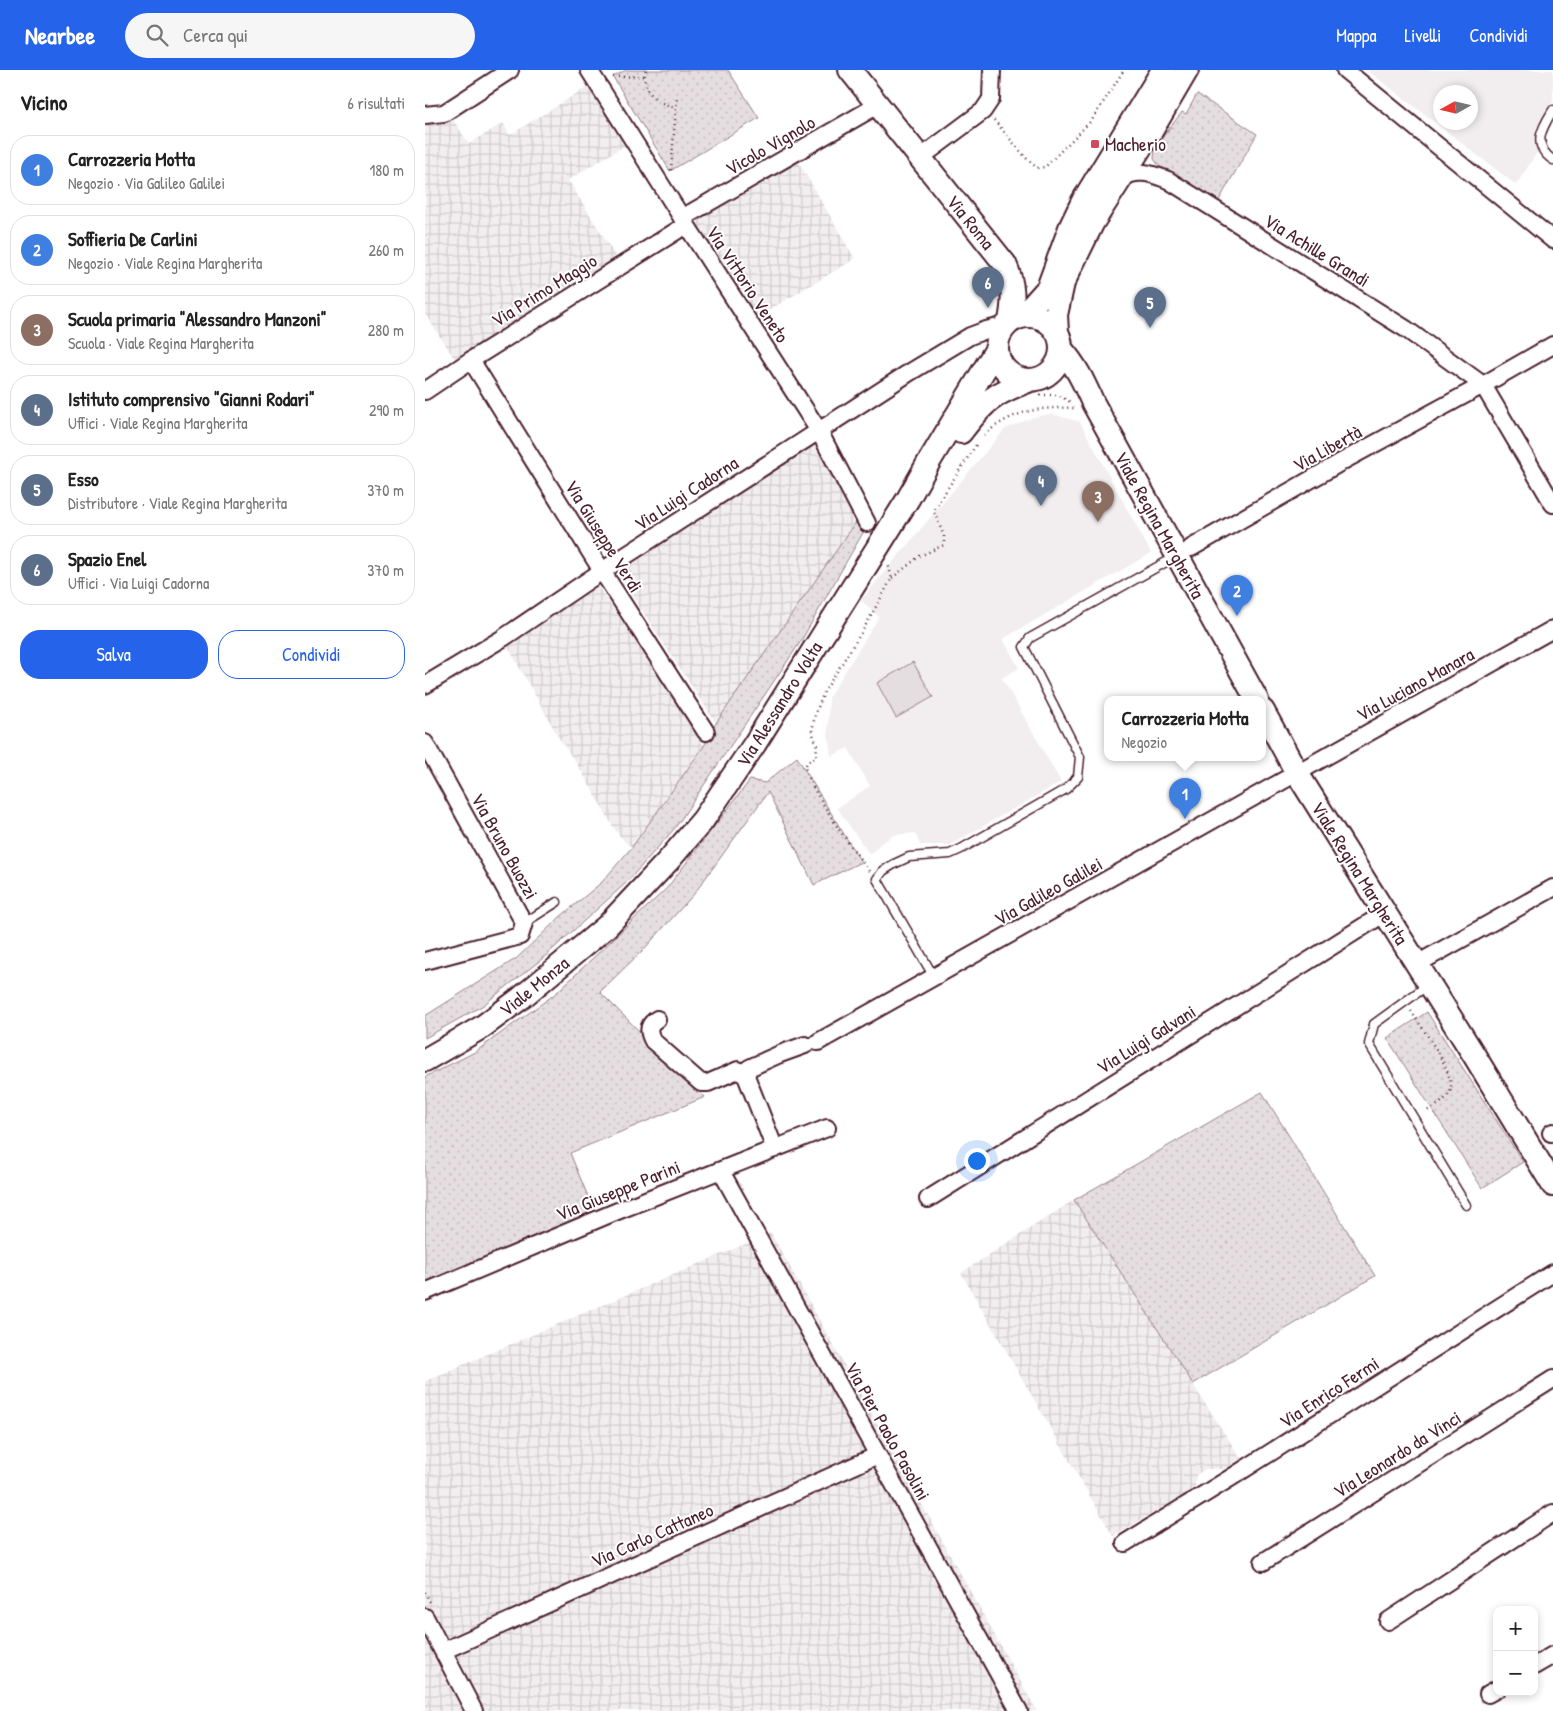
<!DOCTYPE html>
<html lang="it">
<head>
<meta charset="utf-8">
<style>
	body { margin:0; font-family:"Patrick Hand",sans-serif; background:#f6f6f6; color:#222 }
	.controls { position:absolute; right:15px; bottom:15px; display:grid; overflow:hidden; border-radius:10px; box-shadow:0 2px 8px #0003 }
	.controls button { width:45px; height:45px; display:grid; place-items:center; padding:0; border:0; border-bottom:1px solid #e0e0e0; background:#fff; color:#222; font:25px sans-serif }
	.compass { position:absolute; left:1008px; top:15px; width:45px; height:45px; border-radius:50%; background:#fff; box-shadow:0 2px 8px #0003; rotate:262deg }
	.you { position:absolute; left:551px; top:1090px; width:18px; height:18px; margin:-12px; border:4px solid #fff; border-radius:50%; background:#1a73e8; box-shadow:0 0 0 8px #1a73e833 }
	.badge { display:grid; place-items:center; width:32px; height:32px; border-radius:50%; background:#2563eb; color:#fff; font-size:16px; font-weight:700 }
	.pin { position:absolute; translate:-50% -41px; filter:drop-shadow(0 1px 2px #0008) }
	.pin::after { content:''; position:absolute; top:26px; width:18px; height:15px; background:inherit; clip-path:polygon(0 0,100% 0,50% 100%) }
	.popup { position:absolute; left:679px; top:626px; width:162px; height:65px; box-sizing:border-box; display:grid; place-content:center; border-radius:10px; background:#fff; filter:drop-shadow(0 1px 4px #0005); font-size:16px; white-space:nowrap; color:#767676 }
	.popup b { font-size:19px; color:#222 }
	.popup::after { content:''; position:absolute; left:50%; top:100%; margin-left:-10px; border:10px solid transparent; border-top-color:#fff }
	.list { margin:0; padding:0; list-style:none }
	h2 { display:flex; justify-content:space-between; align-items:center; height:65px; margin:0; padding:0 20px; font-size:21px }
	h2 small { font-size:16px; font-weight:400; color:#767676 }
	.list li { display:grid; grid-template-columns:32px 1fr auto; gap:15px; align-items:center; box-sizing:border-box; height:70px; margin:0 10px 10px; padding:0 10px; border:1px solid #e0e0e0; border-radius:20px }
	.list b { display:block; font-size:19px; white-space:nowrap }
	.list p { margin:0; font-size:16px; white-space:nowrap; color:#767676 }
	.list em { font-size:16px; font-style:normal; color:#767676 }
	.actions { display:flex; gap:10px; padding:15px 20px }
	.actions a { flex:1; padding:11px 0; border:1px solid #2563eb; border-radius:20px; text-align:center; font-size:18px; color:#2563eb }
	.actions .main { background:#2563eb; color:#fff }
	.icon { flex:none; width:28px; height:28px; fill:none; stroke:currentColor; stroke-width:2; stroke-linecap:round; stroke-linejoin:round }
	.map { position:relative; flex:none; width:1128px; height:1641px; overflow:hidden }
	header { display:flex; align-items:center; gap:30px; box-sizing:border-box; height:70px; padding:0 25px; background:#2563eb; color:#fff }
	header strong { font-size:24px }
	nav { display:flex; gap:28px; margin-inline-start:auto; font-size:18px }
	.search { width:350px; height:45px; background:#f6f6f6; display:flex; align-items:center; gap:12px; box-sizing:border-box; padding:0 18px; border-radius:28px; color:#767676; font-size:19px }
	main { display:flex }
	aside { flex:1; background:#fff }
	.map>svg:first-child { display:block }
</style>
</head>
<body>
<header>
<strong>Nearbee</strong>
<div class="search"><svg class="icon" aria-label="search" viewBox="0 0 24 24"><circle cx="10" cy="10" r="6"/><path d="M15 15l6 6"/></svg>Cerca qui</div>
<nav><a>Mappa</a><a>Livelli</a><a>Condividi</a></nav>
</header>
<main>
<aside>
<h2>Vicino<small>6 risultati</small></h2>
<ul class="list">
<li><span class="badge" style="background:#3f7fe0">1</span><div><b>Carrozzeria Motta</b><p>Negozio · Via Galileo Galilei</p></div><em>180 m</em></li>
<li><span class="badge" style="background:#3f7fe0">2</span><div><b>Soffieria De Carlini</b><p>Negozio · Viale Regina Margherita</p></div><em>260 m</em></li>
<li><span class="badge" style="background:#8d6e63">3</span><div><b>Scuola primaria &quot;Alessandro Manzoni&quot;</b><p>Scuola · Viale Regina Margherita</p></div><em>280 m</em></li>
<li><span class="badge" style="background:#5c6f8a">4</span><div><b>Istituto comprensivo &quot;Gianni Rodari&quot;</b><p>Uffici · Viale Regina Margherita</p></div><em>290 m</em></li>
<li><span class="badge" style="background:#5c6f8a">5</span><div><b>Esso</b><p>Distributore · Viale Regina Margherita</p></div><em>370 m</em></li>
<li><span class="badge" style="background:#5c6f8a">6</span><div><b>Spazio Enel</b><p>Uffici · Via Luigi Cadorna</p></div><em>370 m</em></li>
</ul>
<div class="actions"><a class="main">Salva</a><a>Condividi</a></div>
</aside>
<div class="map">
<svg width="1128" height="1641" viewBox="0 0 1128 1641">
	<defs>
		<pattern id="industrial-grid" width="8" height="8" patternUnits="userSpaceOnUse" patternTransform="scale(1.25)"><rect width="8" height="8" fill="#f2eeef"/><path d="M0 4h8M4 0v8" fill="none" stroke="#d1cccd"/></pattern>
		<pattern id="green-dots" width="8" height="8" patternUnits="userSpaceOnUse" patternTransform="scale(1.25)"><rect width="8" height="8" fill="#e5dee0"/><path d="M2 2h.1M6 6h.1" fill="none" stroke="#c6bec0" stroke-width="1.8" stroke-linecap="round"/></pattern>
	</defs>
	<rect width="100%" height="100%" fill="#fff"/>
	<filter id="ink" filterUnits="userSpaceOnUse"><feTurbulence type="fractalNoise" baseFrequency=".02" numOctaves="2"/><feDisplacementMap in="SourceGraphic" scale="10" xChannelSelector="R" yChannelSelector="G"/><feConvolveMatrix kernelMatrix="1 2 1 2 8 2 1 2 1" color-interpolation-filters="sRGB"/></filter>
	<g filter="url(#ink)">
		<path fill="#f2eeef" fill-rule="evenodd" d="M942,0h186v31l-18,30 2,22 -21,32zM1016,22h30v30h-30z
			M627,344l28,8 71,131 -148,86 16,29 -17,10 59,104 -111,63h-30l-5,-12 -21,2 -13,8 -11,12 -33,-47 33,-22 -22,-38 -17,8 -3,-23 1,-36 50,-80 -18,-17 144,-171 29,-12z"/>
		<path fill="url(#industrial-grid)" d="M167,14l37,59 -61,37 50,80 -162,101 -31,-47v-194l27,-2 17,26 34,-21 7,12z
			M373,91l57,98 -98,58 -14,-24 -30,-44 -17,-28z
			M387,373l47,75 -143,205 -103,-156z
			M172,515l27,39 80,122 -72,101 -7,-5 -10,-12 -33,-58 -23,-34 -51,-91z
			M649,1130l167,259 -17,10h-18l-10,6 -1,14 -82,47 -152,-263z
			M346,1163l266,478h-612v-330z"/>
		<path fill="url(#green-dots)" stroke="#987e86" d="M201,0h102l31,48 -89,53 -57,-94z
			M772,24l60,40 -39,68 -59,-36 -5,-7 1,-12 27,-35 4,2z
			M434,448l5,13 -63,110 -126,187 -48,54 -85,77 -60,47 -57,32v-22l92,-58 43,-41 42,-35 30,-35 72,-101 12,-23z
			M372,687l64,105 -47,23 -46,-93 -74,102 -48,53 -46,45 105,105 -135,56 24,58 -169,71v-205l50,-25 80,-58 112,-106 83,-108 15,3z
			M1002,942l96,150 -41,26 -95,-150z
			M837,1022l113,184 -182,108 -119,-184z"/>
		<path fill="#e5dee0" stroke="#987e86" d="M488,592l20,35 -37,21 -19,-35z"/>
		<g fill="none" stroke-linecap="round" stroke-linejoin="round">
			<defs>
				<path id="lane" d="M1128,40c-11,18 -22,35 0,50
					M99,853l33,-21
					M509,907l-57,-98 6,-8 11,-7 15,-7 41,-3 11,-5 105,-60 12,-12 2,-20 -56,-110 6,-9 145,-81
					M1003,915l-54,39 -5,20 97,161"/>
				<path id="street" d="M164,0l93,148 137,213 48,92
					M920,0l208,170
					M0,45l19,-2 66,-43
					M495,88l63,-47 8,-12 1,-29
					M697,108c16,-10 30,-4 46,2l238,149 77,56 70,119
					M257,148l196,-113
					M46,290l131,211 104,161
					M0,321l46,-31 215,-135
					M766,478l152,-87 140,-76 70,-40
					M0,615l78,-47 99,-67 305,-197 63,-38 16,-6 21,-5
					M0,673l99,180 -4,13 -95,25
					M992,894l136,-76
					M232,949c-10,6 -9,13 -4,22l48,42h7l30,-13 8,6 29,73
					M393,972l735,-413
					M321,1006l3,-8 31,-14 25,-9
					M1126,1063l2,-1
					M296,1101l298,540
					M503,1129l457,-286
					M0,1222l190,-80 212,-84
					M700,1473l107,-66 321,-204
					M838,1492l290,-183
					M0,1547l49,94
					M963,1551l165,-108
					M18,1581l435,-196
					M1109,1596l19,-11
					M1063,1624l9,-5"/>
				<path id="secondary" d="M425,0l155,194c9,20 9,36 5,57
					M572 278a32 32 0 1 1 64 0a32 32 0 1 1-64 0Z
					M598,246l25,-28 22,-60 13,-27 80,-131
					M632,262l-1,-17 7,-32 30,-61 60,-94 34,-58
					M636,279c15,16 23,34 32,54l164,297
					M536,362c23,-30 32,-38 67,-51
					M838,641l34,62 177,282 79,130
					M0,990l57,-33 39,-29 86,-72 61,-65 35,-41 51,-75 154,-246 22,-39 66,-110"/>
			</defs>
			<use href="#lane" stroke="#4a1f2b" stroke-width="11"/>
			<use href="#street" stroke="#4a1f2b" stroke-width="20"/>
			<use href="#secondary" stroke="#4a1f2b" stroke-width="26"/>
			<path stroke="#4a1f2b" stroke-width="2.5" stroke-dasharray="1 4" stroke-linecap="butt" d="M221,0c-6,20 11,34 29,37
				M188,7l31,-1
				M569,50l33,39 10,9 8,-1 47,-47 32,-50
				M246,100l6,-73
				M615,325h18l14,8
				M559,365c29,-25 55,-28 92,-27
				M467,508l28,-22 24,-11v-9l-10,-24 6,-12 36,-55
				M444,801l-29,-40 -26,-42 -9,-21 2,-6 9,-5 1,-11 -5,-15 3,-16 9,-23 39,-62 29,-52 -4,-14
				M986,941c10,16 49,67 38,83 -6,9 -16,14 -25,18
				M0,1522l5,10"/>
			<use href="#lane" stroke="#fff" stroke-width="8"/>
			<use href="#street" stroke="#fff" stroke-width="16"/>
			<use href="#secondary" stroke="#fff" stroke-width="22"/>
		</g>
	</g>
	<rect fill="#d1495b" stroke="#fff" stroke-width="2" x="665" y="69" width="10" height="10" rx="2.5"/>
	<g text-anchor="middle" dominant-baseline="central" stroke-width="4" stroke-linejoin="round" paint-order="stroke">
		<g font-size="19" fill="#4a1f2b" stroke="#fff" text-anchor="start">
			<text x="680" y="74">Macherio</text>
		</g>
		<g font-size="19" fill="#4a1f2b" stroke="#fff">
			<text transform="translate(345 75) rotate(-30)">Vicolo Vignolo</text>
			<text transform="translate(546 152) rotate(51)">Via Roma</text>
			<text transform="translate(892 180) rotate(32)">Via Achille Grandi</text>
			<text transform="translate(323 214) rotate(57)">Via Vittorio Veneto</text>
			<text transform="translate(119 220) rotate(-32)">Via Primo Maggio</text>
			<text transform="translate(902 378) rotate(-29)">Via Libertà</text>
			<text transform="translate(261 423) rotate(-33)">Via Luigi Cadorna</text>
			<text transform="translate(735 455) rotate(61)">Viale Regina Margherita</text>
			<text transform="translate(179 466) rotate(58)">Via Giuseppe Verdi</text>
			<text transform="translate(990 614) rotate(-29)">Via Luciano Manara</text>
			<text transform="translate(354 634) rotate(-58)">Via Alessandro Volta</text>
			<text transform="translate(80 776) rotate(61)">Via Bruno Buozzi</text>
			<text transform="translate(935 803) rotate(58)">Viale Regina Margherita</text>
			<text transform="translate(623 821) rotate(-29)">Via Galileo Galilei</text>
			<text transform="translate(109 916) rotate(-39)">Viale Monza</text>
			<text transform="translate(721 969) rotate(-32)">Via Luigi Galvani</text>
			<text transform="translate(193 1120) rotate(-22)">Via Giuseppe Parini</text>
			<text transform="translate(904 1322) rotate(-33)">Via Enrico Fermi</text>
			<text transform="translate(463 1361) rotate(61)">Via Pier Paolo Pasolini</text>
			<text transform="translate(972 1384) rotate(-32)">Via Leonardo da Vinci</text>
			<text transform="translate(227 1465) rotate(-24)">Via Carlo Cattaneo</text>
		</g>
	</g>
</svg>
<div class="controls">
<button>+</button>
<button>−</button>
</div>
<svg class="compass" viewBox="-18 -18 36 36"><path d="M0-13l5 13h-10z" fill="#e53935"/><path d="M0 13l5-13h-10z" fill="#767676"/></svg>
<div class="you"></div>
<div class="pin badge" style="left:760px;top:749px;background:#3f7fe0">1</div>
<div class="popup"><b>Carrozzeria Motta</b>Negozio</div>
<div class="pin badge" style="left:812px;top:546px;background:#3f7fe0">2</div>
<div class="pin badge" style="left:673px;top:452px;background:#8d6e63">3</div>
<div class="pin badge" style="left:616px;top:436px;background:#5c6f8a">4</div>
<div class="pin badge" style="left:725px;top:258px;background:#5c6f8a">5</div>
<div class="pin badge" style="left:563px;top:238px;background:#5c6f8a">6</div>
</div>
</main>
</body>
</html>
